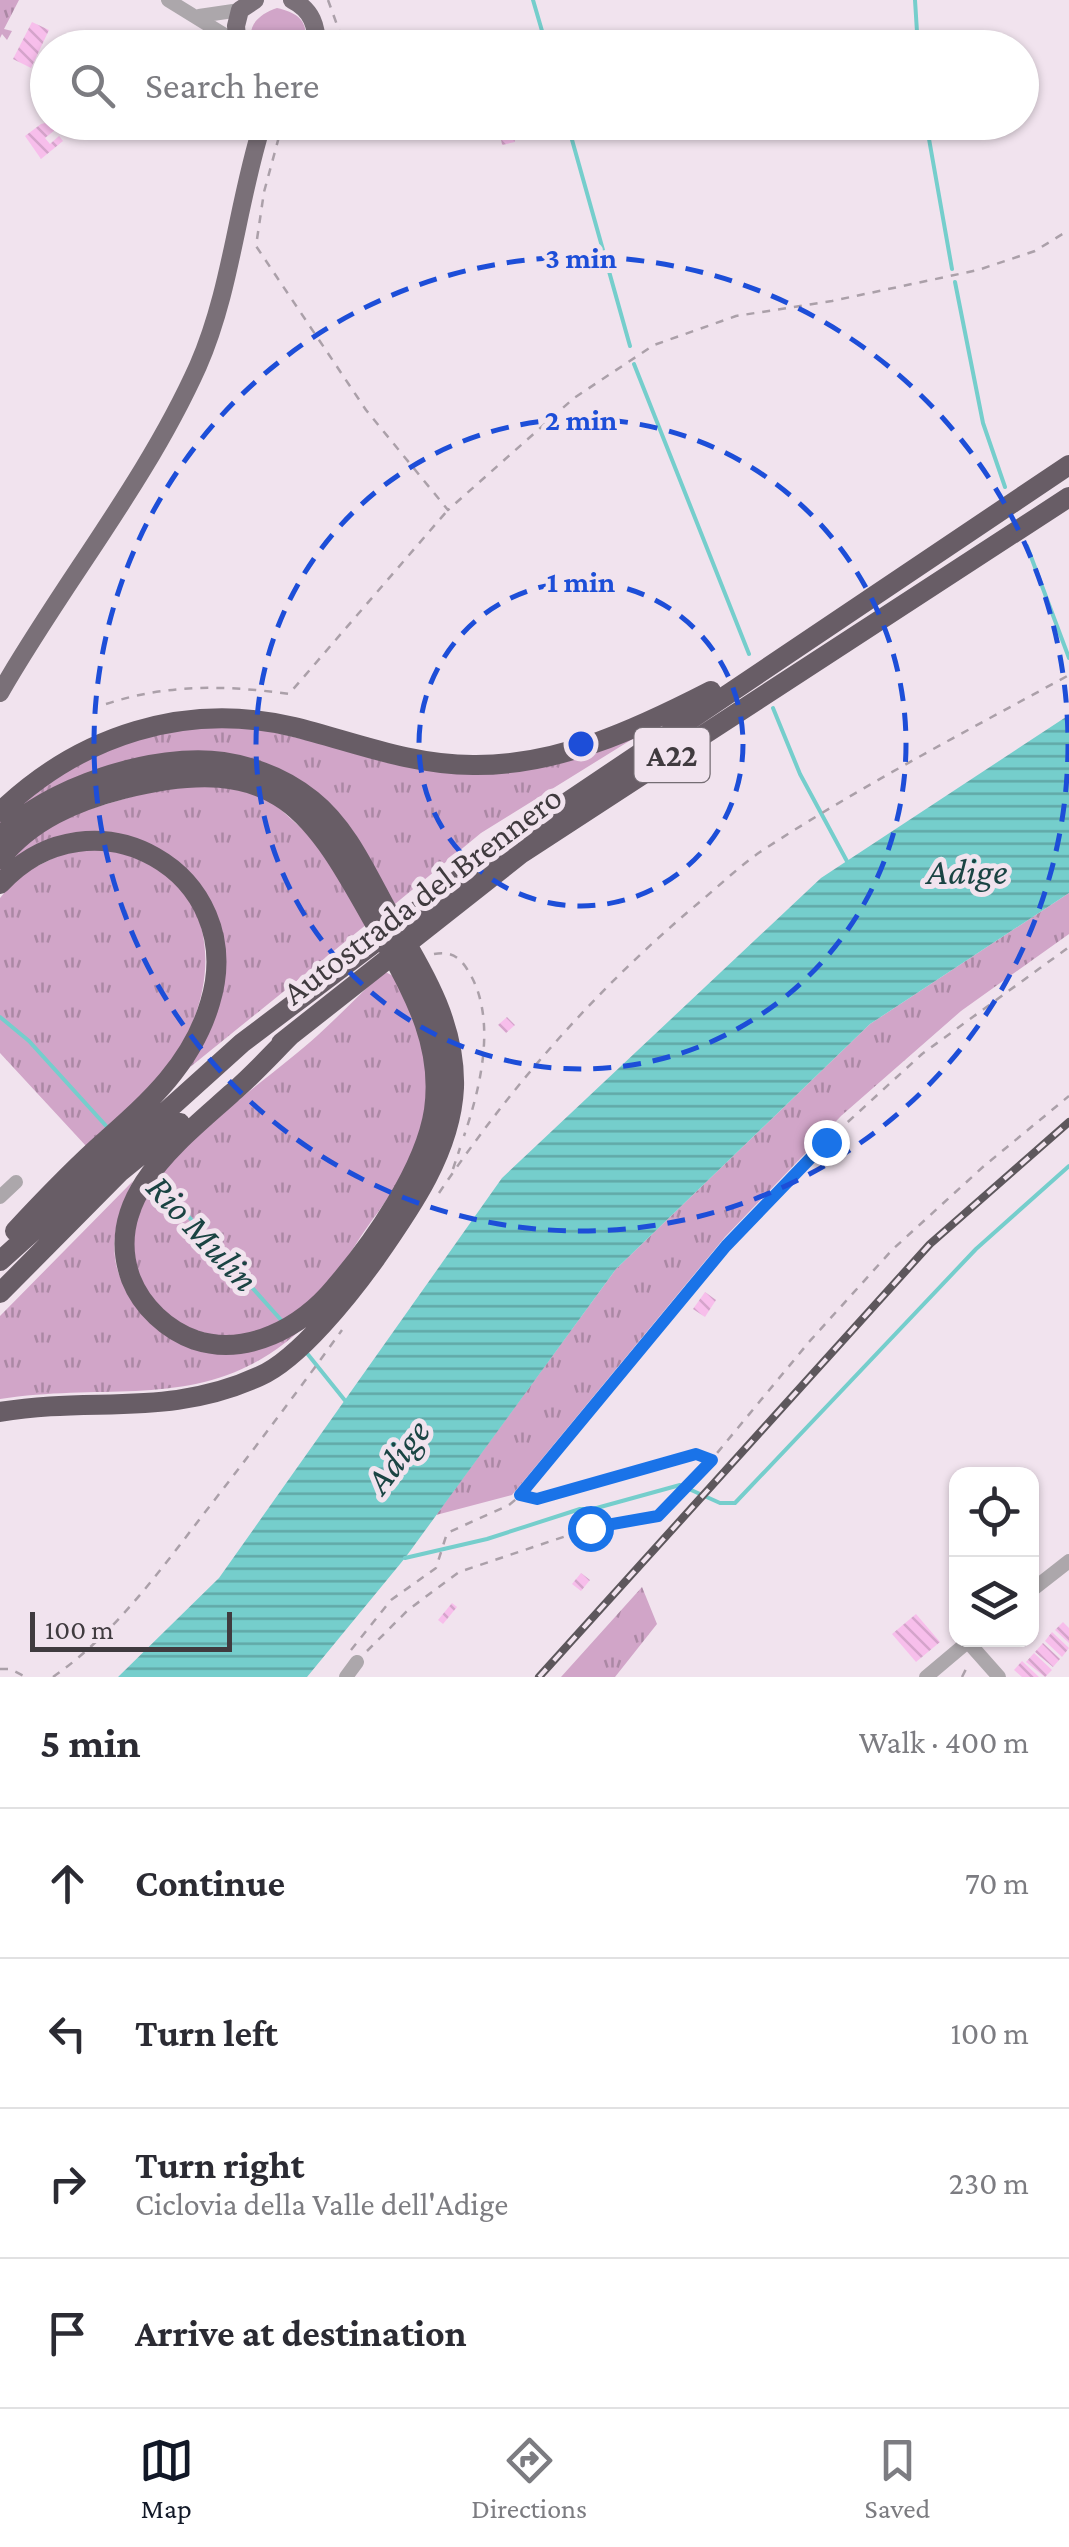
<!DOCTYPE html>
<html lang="en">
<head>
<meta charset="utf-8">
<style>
	body { margin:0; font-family:"Crimson Pro",serif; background:#f7f7f7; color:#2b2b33 }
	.controls { position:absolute; right:30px; bottom:30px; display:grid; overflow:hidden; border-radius:20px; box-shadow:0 2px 8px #0004 }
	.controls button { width:90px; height:90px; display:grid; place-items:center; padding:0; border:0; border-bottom:2px solid #e1e1e2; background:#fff; color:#2b2b33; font:50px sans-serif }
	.scale { position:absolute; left:30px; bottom:25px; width:202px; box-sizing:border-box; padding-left:10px; border:5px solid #403b3f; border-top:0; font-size:28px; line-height:35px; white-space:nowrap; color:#403b3f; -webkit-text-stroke:8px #f1e3ee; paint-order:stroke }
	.stop { position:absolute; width:30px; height:30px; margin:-22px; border:8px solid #1a73e8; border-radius:50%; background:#fff }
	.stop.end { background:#1a73e8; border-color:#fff; box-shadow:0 2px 10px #0008 }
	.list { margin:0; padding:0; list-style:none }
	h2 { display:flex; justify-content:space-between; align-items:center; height:130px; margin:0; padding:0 40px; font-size:42px }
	h2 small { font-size:32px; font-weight:400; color:#7c7c81 }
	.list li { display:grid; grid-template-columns:65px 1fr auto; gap:30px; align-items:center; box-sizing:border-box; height:150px; padding:0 40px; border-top:2px solid #e1e1e2 }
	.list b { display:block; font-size:38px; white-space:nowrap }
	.list p { margin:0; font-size:32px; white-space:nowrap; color:#7c7c81 }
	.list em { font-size:32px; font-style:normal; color:#7c7c81 }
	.icon { flex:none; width:55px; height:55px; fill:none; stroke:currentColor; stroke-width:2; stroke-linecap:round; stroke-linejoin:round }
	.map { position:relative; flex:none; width:1069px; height:1677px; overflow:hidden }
	.search { position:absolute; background:#fff; box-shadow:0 2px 8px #0004; left:30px; right:30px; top:30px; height:110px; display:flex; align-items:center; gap:25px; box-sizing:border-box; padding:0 35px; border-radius:55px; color:#7c7c81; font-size:38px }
	.sheet { height:730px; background:#fff }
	nav { display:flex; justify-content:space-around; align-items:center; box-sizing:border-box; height:140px; border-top:2px solid #e1e1e2; background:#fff; font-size:28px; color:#7c7c81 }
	nav a { display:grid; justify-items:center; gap:5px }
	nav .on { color:#111827 }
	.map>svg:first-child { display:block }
</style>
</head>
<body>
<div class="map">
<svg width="1069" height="1677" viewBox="0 0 1069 1677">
	<defs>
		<pattern id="grass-tufts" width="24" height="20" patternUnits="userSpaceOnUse" patternTransform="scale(2.5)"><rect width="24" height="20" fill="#d1a5c8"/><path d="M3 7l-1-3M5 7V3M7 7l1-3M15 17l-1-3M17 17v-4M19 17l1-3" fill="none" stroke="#ab88a4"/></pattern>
		<pattern id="water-rules" width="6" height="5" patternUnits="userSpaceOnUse" patternTransform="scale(2.5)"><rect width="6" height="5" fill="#75cecc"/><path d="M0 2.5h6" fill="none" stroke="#61a8a7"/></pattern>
		<pattern id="building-back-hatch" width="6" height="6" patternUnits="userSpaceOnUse" patternTransform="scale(2.5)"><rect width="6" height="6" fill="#f7beeb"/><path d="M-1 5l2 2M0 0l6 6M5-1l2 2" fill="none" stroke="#d5a4cb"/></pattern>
	</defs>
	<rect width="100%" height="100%" fill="#f1e3ee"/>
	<path fill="url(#grass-tufts)" d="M0,0h19l-15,29 8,2 -5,9 -5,-6 -2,4z
		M277,8c23,5 33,15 27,39h-50c-10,-20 5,-33 23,-39z
		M238,724l193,45 208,-34 -158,98 -86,71 -21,-33 -118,-111 -256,65v-5l48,-42 101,-46z
		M218,783l52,17 50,45 47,79 -183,148 40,-118 -76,-109 -123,7 -25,21v-7l59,-48 106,-31z
		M99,849c12,2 26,3 38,7 84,34 82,131 40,197 -23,37 -59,64 -91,93l-86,-93v-155l19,-23 45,-22z
		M1069,893v41l-108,77 -120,105 -116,121 -213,258 -76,20 180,-246 254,-245z
		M384,971l16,9c9,24 25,54 28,79 1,18 -1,43 -4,61 -7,40 -33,74 -56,106 -16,22 -30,50 -48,69 -52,53 -134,59 -175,-8 -14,-24 -18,-52 -7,-80 24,-57 132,-128 180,-172 23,-21 44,-43 66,-64z
		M133,1181c-16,31 -29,74 -7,107 9,14 66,51 82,64l108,-37c-99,103 -192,65 -316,84v-83z
		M642,1587l15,37 -42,53h-54z"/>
	<path fill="url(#water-rules)" d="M1069,715v178l-199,131 -254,245 -211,289 -98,119h-189l101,-99 283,-400 319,-300z"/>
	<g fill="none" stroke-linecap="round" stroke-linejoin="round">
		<path stroke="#75cecc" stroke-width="4" d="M533,0l14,48
			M915,0l3,48
			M567,122l63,224
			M926,122l26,147
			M955,282l28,141 22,64
			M634,364l115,290
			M1027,546l42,112
			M773,708l27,66 49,91
			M0,1017l29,24 79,87
			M155,1179l127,142
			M306,1352l41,51
			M405,1558l82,-19 93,-30h13l87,-24 40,18h15l241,-254 93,-83"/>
	</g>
	<path fill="url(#building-back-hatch)" d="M32,22l17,8 -18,38 -18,-9z
		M49,122l6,8 -10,8 5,6 9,-8 4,5 -22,18 -16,-23 16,-12z
		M512,130l3,12 -13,3 -2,-12z
		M507,1017l8,8 -9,8 -8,-8z
		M705,1292l11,8 -11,17 -12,-8z
		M581,1573l9,7 -9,11 -9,-7z
		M452,1603l5,4 -14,17 -5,-4z
		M916,1614l24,28 -24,20 -24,-28z
		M1063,1622l6,6v15l-14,-13z
		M1052,1632l17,16 -7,9 -17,-16z
		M1043,1643l17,16 -7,8 -18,-15z
		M1034,1653l18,17 -7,7 -19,-15z
		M1022,1661l17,16h-17l-8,-7z"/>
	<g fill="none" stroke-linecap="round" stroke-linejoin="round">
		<path stroke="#aba0a9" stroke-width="2.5" stroke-dasharray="8 8" stroke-linecap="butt" d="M328,0l12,33 -7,11
			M283,122l-19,70 -8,54 110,164 82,100 126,-112 80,-53 82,-29 96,-15 146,-31 57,-19 34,-21
			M106,704c61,-20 120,-19 183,-10l158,-183
			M434,954c15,-3 25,2 33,15 31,47 14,117 -3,167
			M453,1169l7,-21
			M439,1193c74,-110 161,-208 263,-293 19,-16 38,-34 58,-48 99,-65 205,-120 309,-177
			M521,1495l16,4 159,-44 14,4
			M351,1650l40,-50 45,-32 11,-35 62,-28 12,-10 205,-250 100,-103 96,-88 147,-107
			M367,1651l41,-41 51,-38 131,-44 68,-11 40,-41 111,-134 83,-92 92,-84 85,-70
			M0,1669h10l16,8
			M53,1677c59,-41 103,-101 146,-157 49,-63 97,-126 143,-190
			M962,1677l6,-12"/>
		<path stroke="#aca7ab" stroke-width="14" d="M168,0l68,42
			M199,16l41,-6
			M0,1197l16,-15
			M1032,1590l37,-29
			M968,1642l31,35
			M346,1677l11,-15
			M926,1677l44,-37"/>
		<path stroke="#7a7078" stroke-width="18" d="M292,0c20,10 25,26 25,48
			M238,48l-2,-22 4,-16 15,-10
			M0,693c63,-110 146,-211 198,-327 34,-78 39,-163 65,-244"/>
		<path stroke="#685d66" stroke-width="20" d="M0,812c80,-77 186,-111 294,-85 60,15 116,38 179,38 85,1 164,-36 238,-74
			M0,837c46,-50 156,-85 223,-75 33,5 64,18 89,38 39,31 59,84 84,126 30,49 60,102 58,162 -3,63 -43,120 -78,170 -25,35 -77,101 -116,118 -91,42 -167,20 -260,36
			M0,859c31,-39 76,-58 123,-70 160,-40 191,25 261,151 30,55 59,105 50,170 -9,59 -61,133 -99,177 -33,40 -88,70 -140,53 -28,-10 -53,-33 -64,-61 -30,-81 49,-139 101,-186 21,-18 40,-39 59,-58
			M0,884c92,-100 250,-12 210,119 -19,65 -67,104 -115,147 -28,26 -54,53 -80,81
			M281,1043l241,-190 547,-356
			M0,1261l242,-218 269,-203 558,-375
			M0,1293l120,-121 60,-49"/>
		<defs>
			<path id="rail" d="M539,1677l391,-433 139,-122"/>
		</defs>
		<use href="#rail" stroke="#5d575c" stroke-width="8"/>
		<use href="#rail" stroke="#f1e3ee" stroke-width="4" stroke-dasharray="11" stroke-linecap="butt"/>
	</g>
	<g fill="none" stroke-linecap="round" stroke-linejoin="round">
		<path stroke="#1a73e8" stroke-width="12" d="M590,1528l68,-12 54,-56 -16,-6 -159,45 -17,-4 206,-249 100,-104"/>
	</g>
	<g fill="none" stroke="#1d4ed8" stroke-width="5" stroke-dasharray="18 12">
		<circle cx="581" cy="744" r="162"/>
		<circle cx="581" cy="744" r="325"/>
		<circle cx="581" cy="744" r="487"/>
	</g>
	<g text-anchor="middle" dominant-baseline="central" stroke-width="10" stroke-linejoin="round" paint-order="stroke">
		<rect fill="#f1e3ee" stroke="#756d74" stroke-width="2.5" x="634.5" y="728" width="75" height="54" rx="8"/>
		<g font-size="32" font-weight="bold" fill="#403b3f">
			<text x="672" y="755">A22</text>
		</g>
		<g font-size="35" fill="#403b3f" stroke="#f1e3ee">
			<text transform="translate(422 895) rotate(-37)">Autostrada del Brennero</text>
		</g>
		<g font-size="38" font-style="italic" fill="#1a4443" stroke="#f1e3ee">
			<text x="967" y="871">Adige</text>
			<text transform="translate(203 1233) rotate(47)">Rio Mulin</text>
			<text transform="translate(397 1456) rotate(-53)">Adige</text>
		</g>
	</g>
	<circle cx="581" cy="744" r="15" fill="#1d4ed8" stroke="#f1e3ee" stroke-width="5"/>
	<g font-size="30" text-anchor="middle" font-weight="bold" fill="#1d4ed8" stroke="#f1e3ee" stroke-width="10" stroke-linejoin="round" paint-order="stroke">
		<text x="581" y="268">3 min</text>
		<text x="581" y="430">2 min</text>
		<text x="581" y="592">1 min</text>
	</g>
</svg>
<div class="controls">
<button><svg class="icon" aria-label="locate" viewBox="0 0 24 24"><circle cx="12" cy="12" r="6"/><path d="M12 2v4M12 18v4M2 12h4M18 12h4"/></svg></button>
<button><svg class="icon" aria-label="layers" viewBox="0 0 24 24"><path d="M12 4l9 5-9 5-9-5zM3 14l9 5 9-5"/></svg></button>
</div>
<div class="scale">100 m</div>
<div class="stop" style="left:590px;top:1528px"></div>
<div class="stop end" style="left:826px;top:1142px"></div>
<div class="search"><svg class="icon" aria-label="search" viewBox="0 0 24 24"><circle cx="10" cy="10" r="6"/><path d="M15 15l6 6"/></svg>Search here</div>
</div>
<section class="sheet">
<h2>5 min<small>Walk · 400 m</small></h2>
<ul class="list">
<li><svg class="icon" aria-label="ahead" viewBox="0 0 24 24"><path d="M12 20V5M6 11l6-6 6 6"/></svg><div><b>Continue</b></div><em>70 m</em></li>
<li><svg class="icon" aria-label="left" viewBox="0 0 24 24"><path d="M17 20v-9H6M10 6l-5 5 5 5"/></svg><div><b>Turn left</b></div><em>100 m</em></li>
<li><svg class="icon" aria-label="right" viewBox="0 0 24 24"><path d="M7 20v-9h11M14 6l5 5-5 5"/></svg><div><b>Turn right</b><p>Ciclovia della Valle dell'Adige</p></div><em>230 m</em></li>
<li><svg class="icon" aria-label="arrive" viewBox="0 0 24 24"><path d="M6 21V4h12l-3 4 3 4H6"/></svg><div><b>Arrive at destination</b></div></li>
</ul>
</section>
<nav>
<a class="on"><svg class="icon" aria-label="map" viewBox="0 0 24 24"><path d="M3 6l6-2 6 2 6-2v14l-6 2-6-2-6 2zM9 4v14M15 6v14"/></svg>Map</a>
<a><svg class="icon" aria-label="directions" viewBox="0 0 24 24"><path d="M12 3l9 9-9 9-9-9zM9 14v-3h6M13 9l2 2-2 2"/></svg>Directions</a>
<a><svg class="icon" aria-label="saved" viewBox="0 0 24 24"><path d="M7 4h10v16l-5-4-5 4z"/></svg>Saved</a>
</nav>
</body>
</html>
